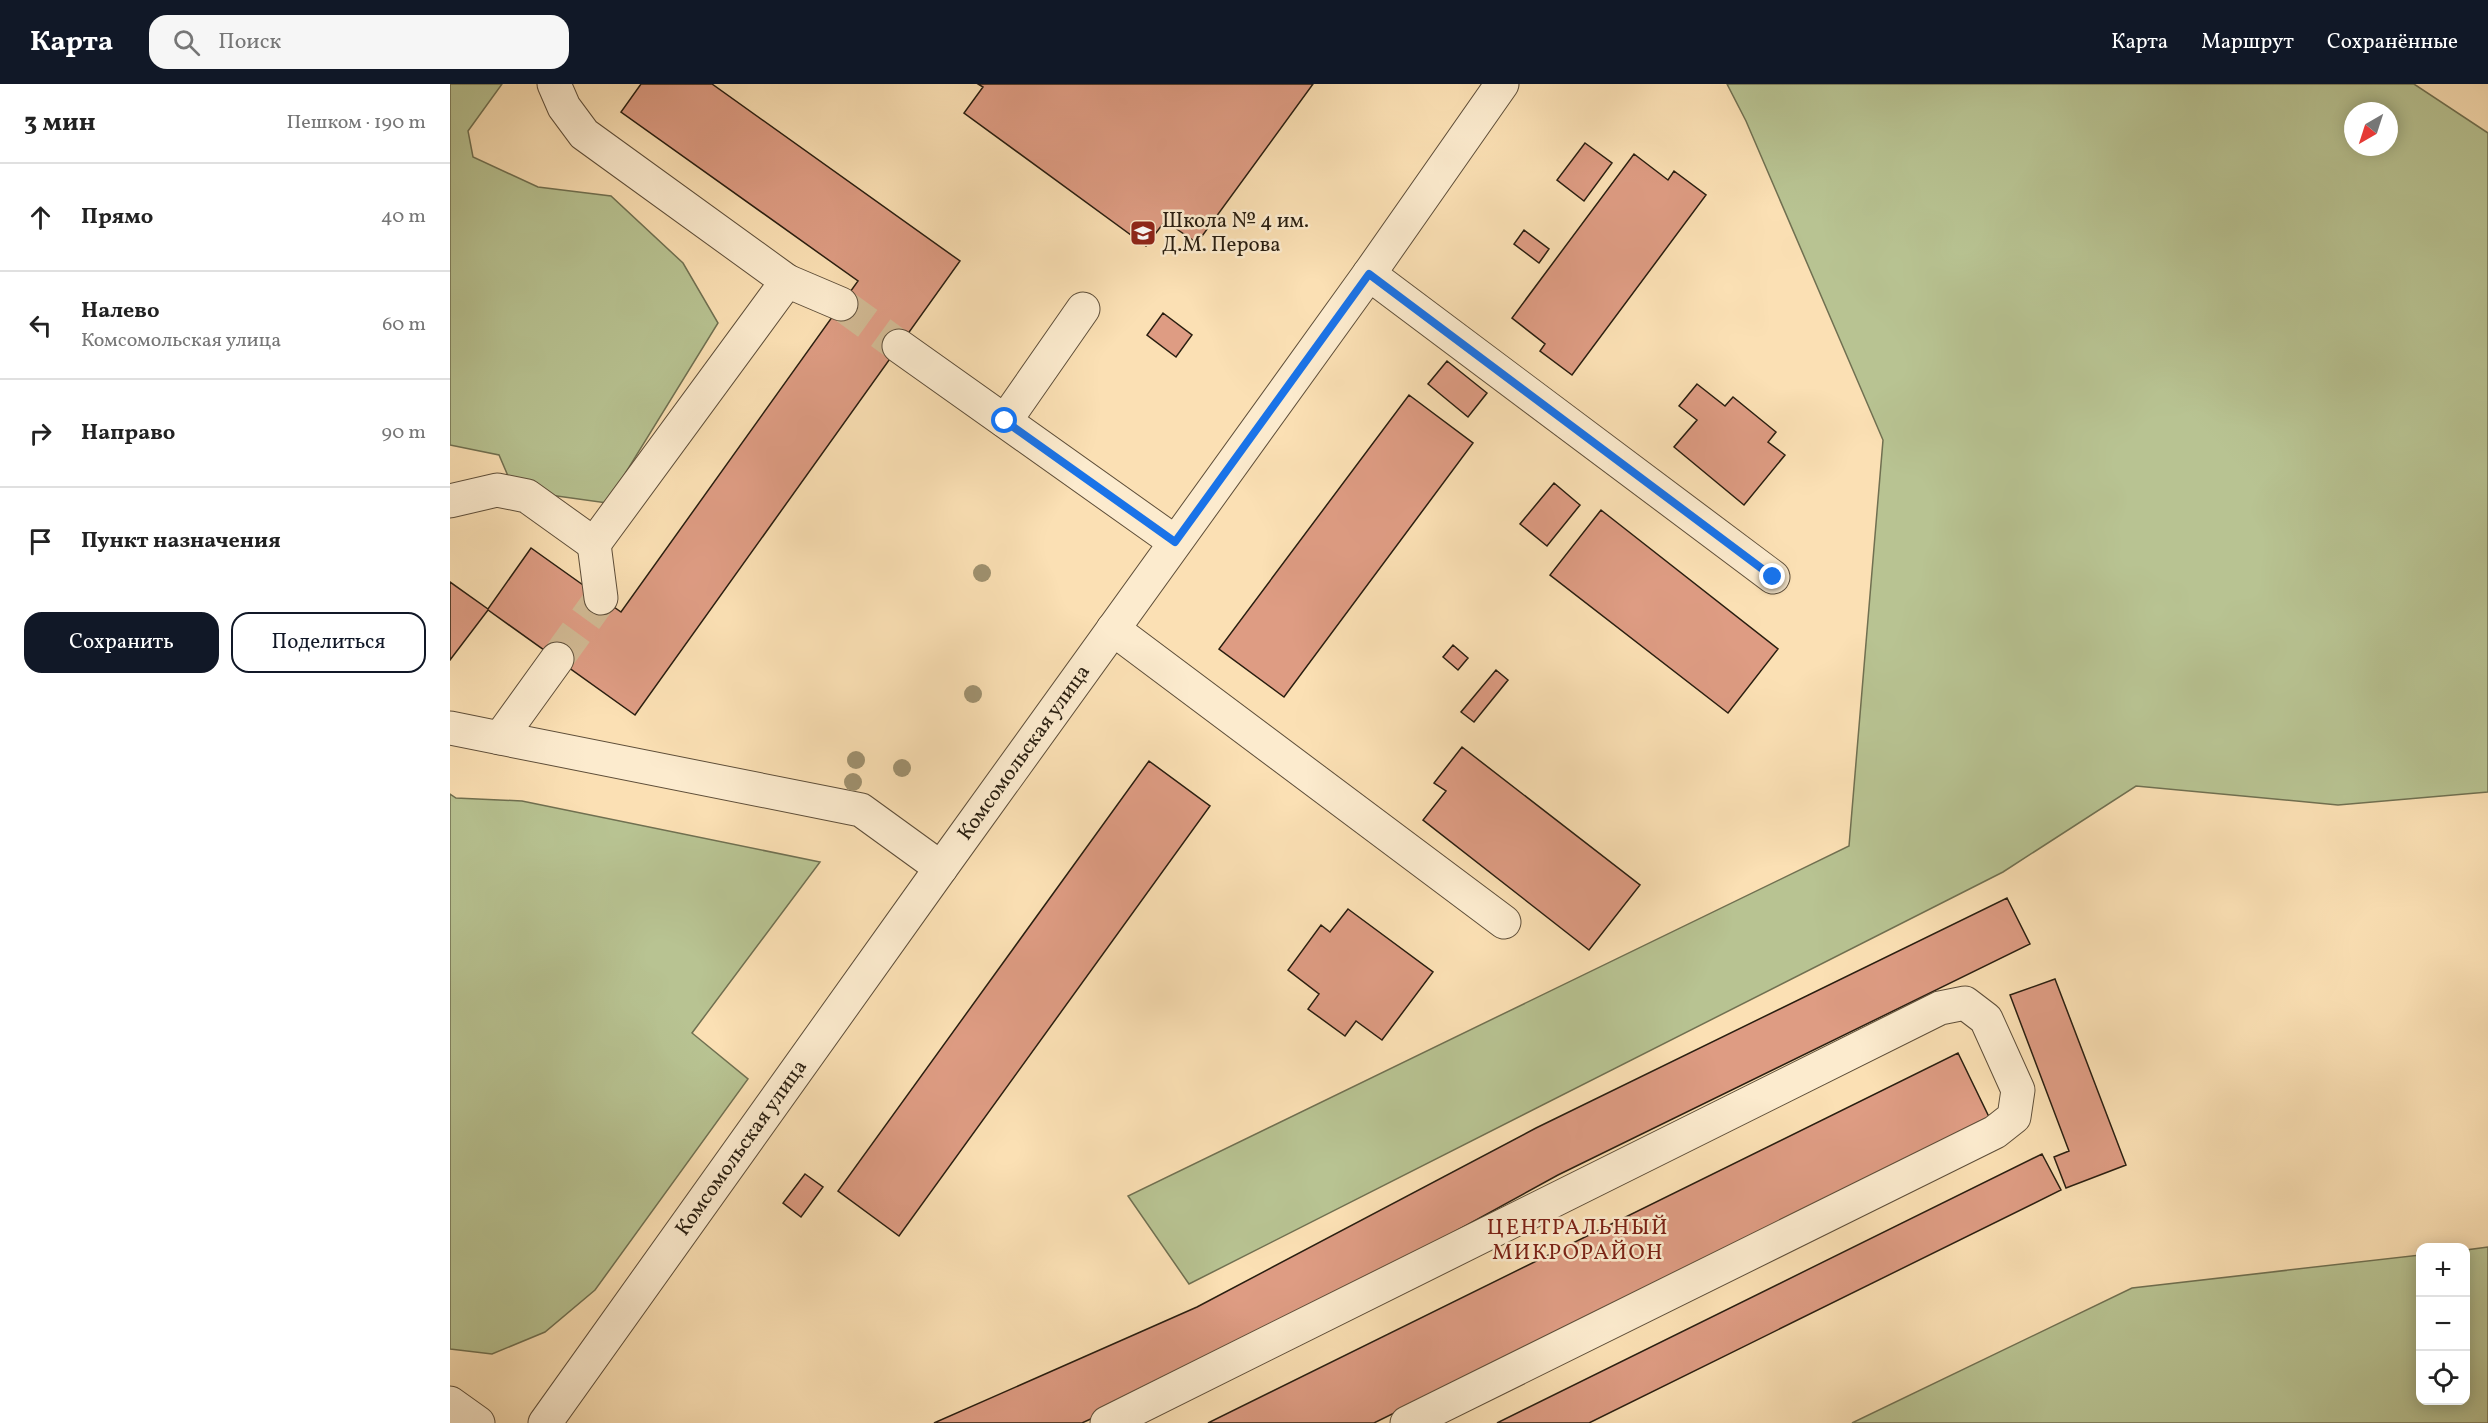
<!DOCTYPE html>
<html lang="ru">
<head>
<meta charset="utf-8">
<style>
	body { margin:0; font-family:Vollkorn,serif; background:#f6f6f6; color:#222 }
	.controls { position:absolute; right:18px; bottom:18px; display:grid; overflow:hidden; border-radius:12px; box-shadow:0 3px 15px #0003 }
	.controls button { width:54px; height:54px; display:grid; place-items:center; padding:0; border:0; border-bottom:2px solid #e0e0e0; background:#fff; color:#222; font:30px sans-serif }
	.compass { position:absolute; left:1894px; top:18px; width:54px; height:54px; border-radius:50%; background:#fff; box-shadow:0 3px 15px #0003; rotate:219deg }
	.stop { position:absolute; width:18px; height:18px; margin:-14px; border:4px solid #1a73e8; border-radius:50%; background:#fff }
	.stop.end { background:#1a73e8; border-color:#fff; box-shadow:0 2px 6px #0008 }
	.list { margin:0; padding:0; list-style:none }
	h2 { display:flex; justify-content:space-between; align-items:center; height:78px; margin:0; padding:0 24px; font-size:26px }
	h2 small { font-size:20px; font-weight:400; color:#767676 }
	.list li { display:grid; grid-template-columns:39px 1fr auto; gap:18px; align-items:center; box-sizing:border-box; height:108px; padding:0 24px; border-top:2px solid #e0e0e0 }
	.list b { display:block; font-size:22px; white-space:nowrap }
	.list p { margin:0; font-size:20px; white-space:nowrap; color:#767676 }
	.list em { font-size:20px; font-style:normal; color:#767676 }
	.actions { display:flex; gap:12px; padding:18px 24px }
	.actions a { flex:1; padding:14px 0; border:2px solid #111827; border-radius:18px; text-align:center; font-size:21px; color:#111827 }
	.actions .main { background:#111827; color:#fff }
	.icon { flex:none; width:33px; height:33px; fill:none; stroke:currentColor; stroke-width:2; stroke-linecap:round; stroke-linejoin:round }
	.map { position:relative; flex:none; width:2038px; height:1339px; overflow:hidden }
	header { display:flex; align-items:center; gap:36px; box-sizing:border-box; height:84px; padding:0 30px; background:#111827; color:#fff }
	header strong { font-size:28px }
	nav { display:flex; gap:33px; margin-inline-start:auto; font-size:21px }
	.search { width:420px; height:54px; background:#f6f6f6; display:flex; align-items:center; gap:15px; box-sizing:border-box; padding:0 21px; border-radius:18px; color:#767676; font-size:22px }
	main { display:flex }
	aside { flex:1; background:#fff }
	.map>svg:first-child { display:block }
</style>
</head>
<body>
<header>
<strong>Карта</strong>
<div class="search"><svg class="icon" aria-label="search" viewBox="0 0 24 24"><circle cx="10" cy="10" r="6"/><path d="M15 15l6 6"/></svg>Поиск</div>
<nav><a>Карта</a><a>Маршрут</a><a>Сохранённые</a></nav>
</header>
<main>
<aside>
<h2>3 мин<small>Пешком · 190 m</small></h2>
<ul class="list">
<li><svg class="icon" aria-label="ahead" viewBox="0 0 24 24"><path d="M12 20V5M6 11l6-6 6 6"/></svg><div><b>Прямо</b></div><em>40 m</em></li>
<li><svg class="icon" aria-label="left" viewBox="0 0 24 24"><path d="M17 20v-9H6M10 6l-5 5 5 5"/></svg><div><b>Налево</b><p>Комсомольская улица</p></div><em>60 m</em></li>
<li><svg class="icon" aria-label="right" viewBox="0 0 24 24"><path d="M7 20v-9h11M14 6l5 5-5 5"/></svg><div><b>Направо</b></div><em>90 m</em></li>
<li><svg class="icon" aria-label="arrive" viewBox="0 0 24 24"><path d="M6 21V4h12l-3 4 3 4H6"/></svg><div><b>Пункт назначения</b></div></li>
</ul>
<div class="actions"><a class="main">Сохранить</a><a>Поделиться</a></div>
</aside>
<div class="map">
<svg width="2038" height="1339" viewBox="0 0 2038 1339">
	<rect width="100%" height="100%" fill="#fbe0b4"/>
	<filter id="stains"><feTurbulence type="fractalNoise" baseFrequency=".00333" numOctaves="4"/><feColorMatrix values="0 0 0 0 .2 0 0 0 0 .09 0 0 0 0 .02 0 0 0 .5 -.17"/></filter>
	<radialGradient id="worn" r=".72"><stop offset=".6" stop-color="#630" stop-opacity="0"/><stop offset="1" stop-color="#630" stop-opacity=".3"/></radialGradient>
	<path fill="#b8c392" stroke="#707051" stroke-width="1.5" fill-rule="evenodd" d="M0,0h52l-34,47 5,26 65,30 73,9 72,67 35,60 -111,180 -93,-13 -15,-35 -49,-10z
		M1277,0h687l74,49v659l-150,13 -202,-19 -133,86 -814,412 -61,-88 721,-350 34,-406 -137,-319zM1903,27h36v36h-36z
		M0,710l6,4 66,3 298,61 -128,171 56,46 -153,211 -50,42 -53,22 -42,-5z
		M2038,1163v176h-636l280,-135 288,-33v145h46v-150z"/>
	<path fill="#de9c83" stroke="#291e10" stroke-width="1.5" d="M191,0h71l248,177 -325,454 -147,-105 -38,50v-78l38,27 43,-61 90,64 237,-331 -237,-169z
		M528,0h335l-116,159 -32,-22 -19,25 -182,-133 19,-26z
		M1135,59l27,20 -28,38 -27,-21z
		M1184,70l34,26 6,-9 32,24 -134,180 -32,-24 5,-7 -33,-26z
		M1074,146l25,19 -10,14 -25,-19z
		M713,229l29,22 -16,22 -29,-22z
		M997,277l40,32 -19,24 -40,-33z
		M1247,300l28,22 8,-9 43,35 -8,10 17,13 -41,50 -70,-58 23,-27 -18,-14z
		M959,311l64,48 -189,254 -65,-48z
		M1104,399l26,22 -33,41 -27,-22z
		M1151,426l177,139 -50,64 -178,-138z
		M1003,561l15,13 -10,12 -15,-13z
		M1046,586l12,10 -34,42 -13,-10z
		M1012,663l178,138 -51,65 -166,-130 23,-29 -12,-8z
		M699,677l61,45 -311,430 -61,-45z
		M1557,814l23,46 -472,231 -332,182 -144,66h-148l263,-116 339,-179z
		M898,825l85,63 -51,68 -26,-19 -11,15 -37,-27 11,-15 -31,-24 33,-45 9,7z
		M1605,895l71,186 -60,23 -12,-31 15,-6 -59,-156z
		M1508,969l32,66 -616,304h-166z
		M1592,1070l19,36 -472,233h-92z
		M355,1090l18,13 -22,30 -18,-14z"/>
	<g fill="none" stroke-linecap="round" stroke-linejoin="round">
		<path stroke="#d1b993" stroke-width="33" stroke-dasharray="33 16" stroke-linecap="butt" d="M391,220l58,42
			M107,575l44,-61"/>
		<defs>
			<g id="minor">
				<path d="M919,190l404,303"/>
				<path d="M337,197l54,23"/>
				<path d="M449,262l276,196"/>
				<path d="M555,337l78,-112"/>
				<path d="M0,417l47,-11 30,6 67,48 193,-263 -203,-147 -20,-27 -10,-23"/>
				<path d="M144,460l7,54"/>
				<path d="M663,545l391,293"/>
				<path d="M0,644l411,82 80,58"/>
				<path d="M50,654l57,-79"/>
				<path d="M0,1319l28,20"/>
				<path id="s1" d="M95,1339l396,-555 428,-594 133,-190"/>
				<path d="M657,1339l833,-415 25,-5 21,16 32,71 -4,27 -19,15 -588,291"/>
			</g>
		</defs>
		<use href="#minor" stroke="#5e4e39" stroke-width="35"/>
		<use href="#minor" stroke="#fcebce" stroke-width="33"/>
	</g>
	<g fill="#9f916f">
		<circle cx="532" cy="489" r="9"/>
		<circle cx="523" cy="610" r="9"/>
		<circle cx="406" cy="676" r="9"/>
		<circle cx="452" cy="684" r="9"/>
		<circle cx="403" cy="698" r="9"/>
	</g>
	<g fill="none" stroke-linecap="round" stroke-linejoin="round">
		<path stroke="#1a73e8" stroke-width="8" d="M555,337l170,121 194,-268 404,303"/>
	</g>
	<defs>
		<symbol id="school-square" viewBox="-11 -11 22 22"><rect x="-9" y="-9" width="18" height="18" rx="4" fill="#8f2418" stroke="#fcebce"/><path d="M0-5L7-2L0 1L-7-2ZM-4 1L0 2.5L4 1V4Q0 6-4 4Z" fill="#fff"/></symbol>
	</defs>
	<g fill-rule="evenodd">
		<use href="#school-square" x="678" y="134" width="30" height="30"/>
	</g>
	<g text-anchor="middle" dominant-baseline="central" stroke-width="5" stroke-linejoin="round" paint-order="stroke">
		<g font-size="21" fill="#291e10" stroke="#fcebce" text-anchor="start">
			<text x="712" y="137">Школа № 4 им.<tspan x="712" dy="24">Д.М. Перова</tspan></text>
		</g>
		<g font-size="21" fill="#291e10" stroke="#fcebce">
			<text stroke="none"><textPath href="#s1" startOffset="824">Комсомольская улица</textPath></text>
			<text stroke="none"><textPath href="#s1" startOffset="338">Комсомольская улица</textPath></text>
		</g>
		<g font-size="22" letter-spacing="1.5" fill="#7a1f14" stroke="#fcebce">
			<text x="1128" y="1144">ЦЕНТРАЛЬНЫЙ<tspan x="1128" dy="25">МИКРОРАЙОН</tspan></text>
		</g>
	</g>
	<rect width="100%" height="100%" filter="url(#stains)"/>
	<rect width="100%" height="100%" fill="url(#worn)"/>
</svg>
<div class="controls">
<button>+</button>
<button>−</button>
<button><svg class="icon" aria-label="locate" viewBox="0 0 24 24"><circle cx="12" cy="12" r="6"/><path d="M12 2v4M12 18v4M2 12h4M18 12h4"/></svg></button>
</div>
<svg class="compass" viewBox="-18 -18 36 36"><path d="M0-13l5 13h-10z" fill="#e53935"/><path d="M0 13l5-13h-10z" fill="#767676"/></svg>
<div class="stop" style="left:555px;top:337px"></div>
<div class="stop end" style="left:1323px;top:493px"></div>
</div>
</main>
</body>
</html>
